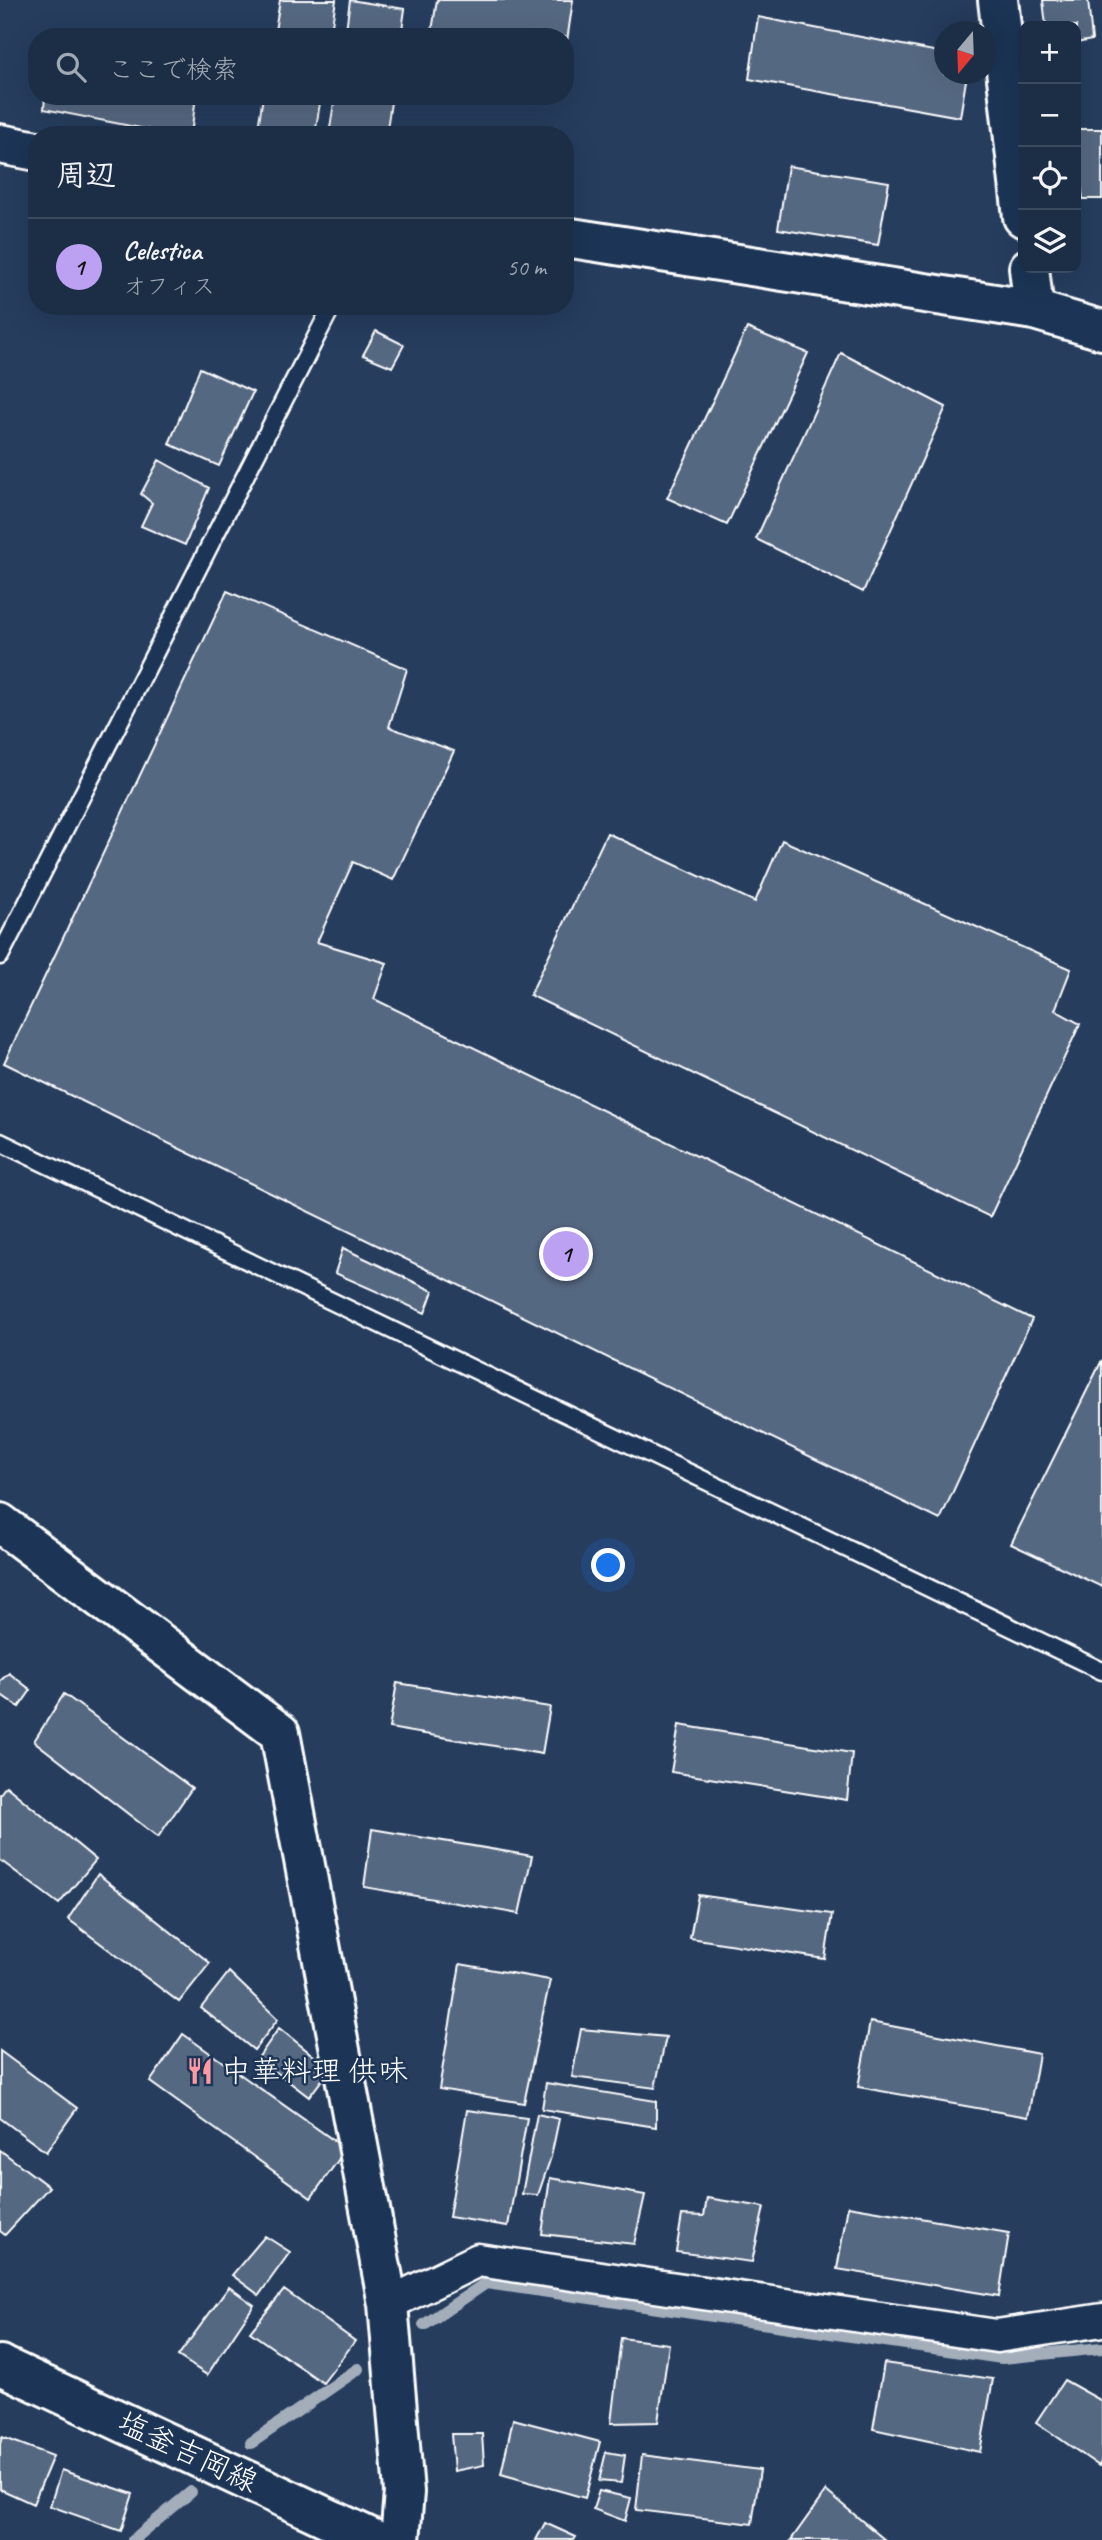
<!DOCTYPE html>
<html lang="ja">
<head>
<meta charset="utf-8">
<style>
	body { margin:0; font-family:Caveat,"Klee One",sans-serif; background:#293a51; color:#f1f3f6 }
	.controls { position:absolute; right:21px; top:21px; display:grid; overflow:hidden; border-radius:14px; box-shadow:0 7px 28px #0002 }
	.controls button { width:63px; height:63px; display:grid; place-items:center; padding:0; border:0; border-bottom:2px solid #3a4a5f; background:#1c2e46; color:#f1f3f6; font:35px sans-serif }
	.compass { position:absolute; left:934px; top:21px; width:63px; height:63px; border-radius:50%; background:#1c2e46; box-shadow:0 7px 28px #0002; rotate:199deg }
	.you { position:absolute; left:609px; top:1566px; width:24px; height:24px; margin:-18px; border:5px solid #fff; border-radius:50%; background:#1a73e8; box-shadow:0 0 0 10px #1a73e833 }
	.badge { display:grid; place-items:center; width:46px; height:46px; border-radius:50%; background:#bca0f2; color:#111; font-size:23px; font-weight:700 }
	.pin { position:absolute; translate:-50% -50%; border:4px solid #fff; box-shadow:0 2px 7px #0006 }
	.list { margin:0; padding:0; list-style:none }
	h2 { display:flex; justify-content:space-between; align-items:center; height:91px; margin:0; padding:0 28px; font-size:30px }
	h2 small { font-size:23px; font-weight:400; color:#a0a8b3 }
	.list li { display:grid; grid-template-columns:46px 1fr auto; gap:21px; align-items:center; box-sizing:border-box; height:98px; padding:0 28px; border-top:2px solid #3a4a5f }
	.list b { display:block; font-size:26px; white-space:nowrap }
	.list p { margin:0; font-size:23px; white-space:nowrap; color:#a0a8b3 }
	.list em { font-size:23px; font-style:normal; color:#a0a8b3 }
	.icon { flex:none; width:38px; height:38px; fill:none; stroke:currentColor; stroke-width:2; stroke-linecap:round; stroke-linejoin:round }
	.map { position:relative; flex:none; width:1102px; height:2540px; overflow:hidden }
	.search { position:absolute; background:#1c2e46; box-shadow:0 7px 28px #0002; left:28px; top:28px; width:546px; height:77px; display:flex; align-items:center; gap:18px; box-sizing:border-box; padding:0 24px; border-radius:28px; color:#a0a8b3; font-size:26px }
	.panel { position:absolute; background:#1c2e46; box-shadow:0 7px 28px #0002; left:28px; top:126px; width:546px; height:189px; border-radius:28px }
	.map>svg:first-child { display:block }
</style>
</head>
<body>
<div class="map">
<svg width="1102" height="2540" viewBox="0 0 1102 2540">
	<rect width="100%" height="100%" fill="#263d5e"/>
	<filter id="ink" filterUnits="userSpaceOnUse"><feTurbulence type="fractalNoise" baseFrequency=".0143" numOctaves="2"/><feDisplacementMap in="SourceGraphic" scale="14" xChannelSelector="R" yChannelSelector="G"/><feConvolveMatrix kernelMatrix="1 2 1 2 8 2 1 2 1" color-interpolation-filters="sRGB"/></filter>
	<g filter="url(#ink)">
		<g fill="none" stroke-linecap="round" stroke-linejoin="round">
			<path stroke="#a4aebb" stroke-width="12" d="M424,2325l62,-42 516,75 100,-10
				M251,2443l107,-74
				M133,2540l58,-48"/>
		</g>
		<path fill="#556781" stroke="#fff" stroke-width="2" d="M280,0h56l-6,37h-56z
			M350,0l55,9 -4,28h-56z
			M437,0h136l-8,55v-18h-134z
			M1043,0h45l4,40 -16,3v-17h-30z
			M758,17l186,36v21h23l-7,43 -211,-38z
			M79,28l33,6v3h-35z
			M45,96h151l-5,39h-15l-132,-26z
			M263,96h58l-6,39h-58z
			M335,96h57l-6,39h-57z
			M1076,129h26v70h-19l-7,-47z
			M788,166l101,16 -11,63 -100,-16z
			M747,328l61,25 -81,172 -60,-27z
			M376,331l28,14 -12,22 -29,-12z
			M841,353l105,54 -83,185 -107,-53z
			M200,368l53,24 -34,74 -50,-22z
			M159,460l50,28 -24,57 -44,-19 11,-23 -11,-9z
			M227,591l180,78 -18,58 65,24 -61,129 -40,-18 -36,80 70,21 -13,36 658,320 -92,201 -936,-457z
			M607,833l148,69 27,-62 289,129 -16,41 25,14 -90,193 -460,-222z
			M343,1248l90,43 -8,22 -90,-40z
			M1102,1360v227l-91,-43z
			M9,1673l22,17 -12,17 -19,-13v-13z
			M397,1683l153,24 -8,47 -153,-26z
			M64,1694l128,94 -34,49 -124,-96z
			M679,1725l173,28 -5,47 -176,-28z
			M6,1786l90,74 -37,44 -59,-44v-66z
			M372,1829l160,27 -13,58 -155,-27z
			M98,1874l112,89 -31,39 -111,-83z
			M698,1895l134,19 -7,45 -135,-21z
			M460,1964l90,16 -26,123 -85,-14z
			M229,1972l49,47 -24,31 -53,-42z
			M870,2022l169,32 -11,63 -170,-30z
			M279,2028l51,41 -21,28 -51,-39z
			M581,2029l85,8 -11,51 -83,-11z
			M183,2034l163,115 -35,49 -161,-116z
			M0,2051l77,57 -31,44 -46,-34z
			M546,2083l110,18v26l-114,-18z
			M467,2110l60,8 -19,108 -59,-9z
			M537,2114l22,5 -8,38 -13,38 -16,-1z
			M0,2150l49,37 -44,48 -5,-4z
			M550,2178l95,17 -11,49 -92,-10z
			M707,2198l57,9 -12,55 -76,-10 6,-37 22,1z
			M848,2206l161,27 -10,63 -162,-27z
			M265,2236l25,16 -31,43 -27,-20z
			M229,2287l25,18 -47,70 -29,-19z
			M284,2290l71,51 -32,42 -73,-51z
			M621,2338l48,6 -11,78 -47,1z
			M884,2363l109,16 -13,73 -107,-23z
			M1064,2380l38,21v59l-3,6 -63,-44z
			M513,2419l87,23 -15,56 -84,-24z
			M451,2434h31l2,31 -30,6z
			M2,2437l51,19 -20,48 -33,-15v-45z
			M606,2452l19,3 -4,28 -22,-2z
			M642,2455l118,15 -8,54 -116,-14z
			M61,2470l72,24 -12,37 -71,-25z
			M599,2491l32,7 -6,23 -32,-12z
			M826,2491l59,49h-94z
			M545,2523l31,14 -2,3h-38z"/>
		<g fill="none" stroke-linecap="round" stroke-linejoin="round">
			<defs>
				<path id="service" d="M0,956l332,-650
					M0,1142l1102,529"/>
				<path id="minor" d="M388,2304l90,-44 519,76 105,-16"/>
				<path id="tertiary" d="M998,0l25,217
					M0,144l37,7
					M565,237l469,73 68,20
					M1029,268l5,42
					M0,1523l280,210 108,571 16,188 -4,48"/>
				<path id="primary" d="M0,2365l375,175"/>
			</defs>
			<use href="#service" stroke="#fff" stroke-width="21"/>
			<use href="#minor" stroke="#fff" stroke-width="37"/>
			<use href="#tertiary" stroke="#fff" stroke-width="44"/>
			<use href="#primary" stroke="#fff" stroke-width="44"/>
			<use href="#service" stroke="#1d3557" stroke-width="16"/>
			<use href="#minor" stroke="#1d3557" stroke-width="32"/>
			<use href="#tertiary" stroke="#1d3557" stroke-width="38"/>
			<use href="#primary" stroke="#1d3557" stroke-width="38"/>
		</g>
	</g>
	<defs>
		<symbol id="restaurant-bare" viewBox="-9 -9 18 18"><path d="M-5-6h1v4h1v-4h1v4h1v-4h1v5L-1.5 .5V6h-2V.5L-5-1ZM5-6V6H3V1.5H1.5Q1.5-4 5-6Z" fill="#ff9aa2" stroke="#1d3557" stroke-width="2.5" paint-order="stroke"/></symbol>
	</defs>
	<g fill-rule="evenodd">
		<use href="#restaurant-bare" x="181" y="2052" width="38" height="38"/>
	</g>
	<g text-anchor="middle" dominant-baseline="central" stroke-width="5" stroke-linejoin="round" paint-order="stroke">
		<g font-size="30" fill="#fff" stroke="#1d3557" text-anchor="start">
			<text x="221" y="2071">中華料理 供味</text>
		</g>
		<g font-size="30" fill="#fff" stroke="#1d3557">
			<text transform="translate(188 2452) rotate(25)">塩釜吉岡線</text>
		</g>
	</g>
</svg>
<div class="controls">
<button>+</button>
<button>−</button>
<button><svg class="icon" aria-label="locate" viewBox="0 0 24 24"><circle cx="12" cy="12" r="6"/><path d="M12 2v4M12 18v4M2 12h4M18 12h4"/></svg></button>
<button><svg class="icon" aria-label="layers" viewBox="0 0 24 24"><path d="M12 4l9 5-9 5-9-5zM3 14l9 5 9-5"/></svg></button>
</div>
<svg class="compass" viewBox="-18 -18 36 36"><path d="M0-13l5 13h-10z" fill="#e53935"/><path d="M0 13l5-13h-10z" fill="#a0a8b3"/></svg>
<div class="you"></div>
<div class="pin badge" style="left:566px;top:1254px">1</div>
<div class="search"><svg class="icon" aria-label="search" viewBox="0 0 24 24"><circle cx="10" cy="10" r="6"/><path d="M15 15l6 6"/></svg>ここで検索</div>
<section class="panel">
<h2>周辺<small></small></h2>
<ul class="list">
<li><span class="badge">1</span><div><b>Celestica</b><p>オフィス</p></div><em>50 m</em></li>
</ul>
</section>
</div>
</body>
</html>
